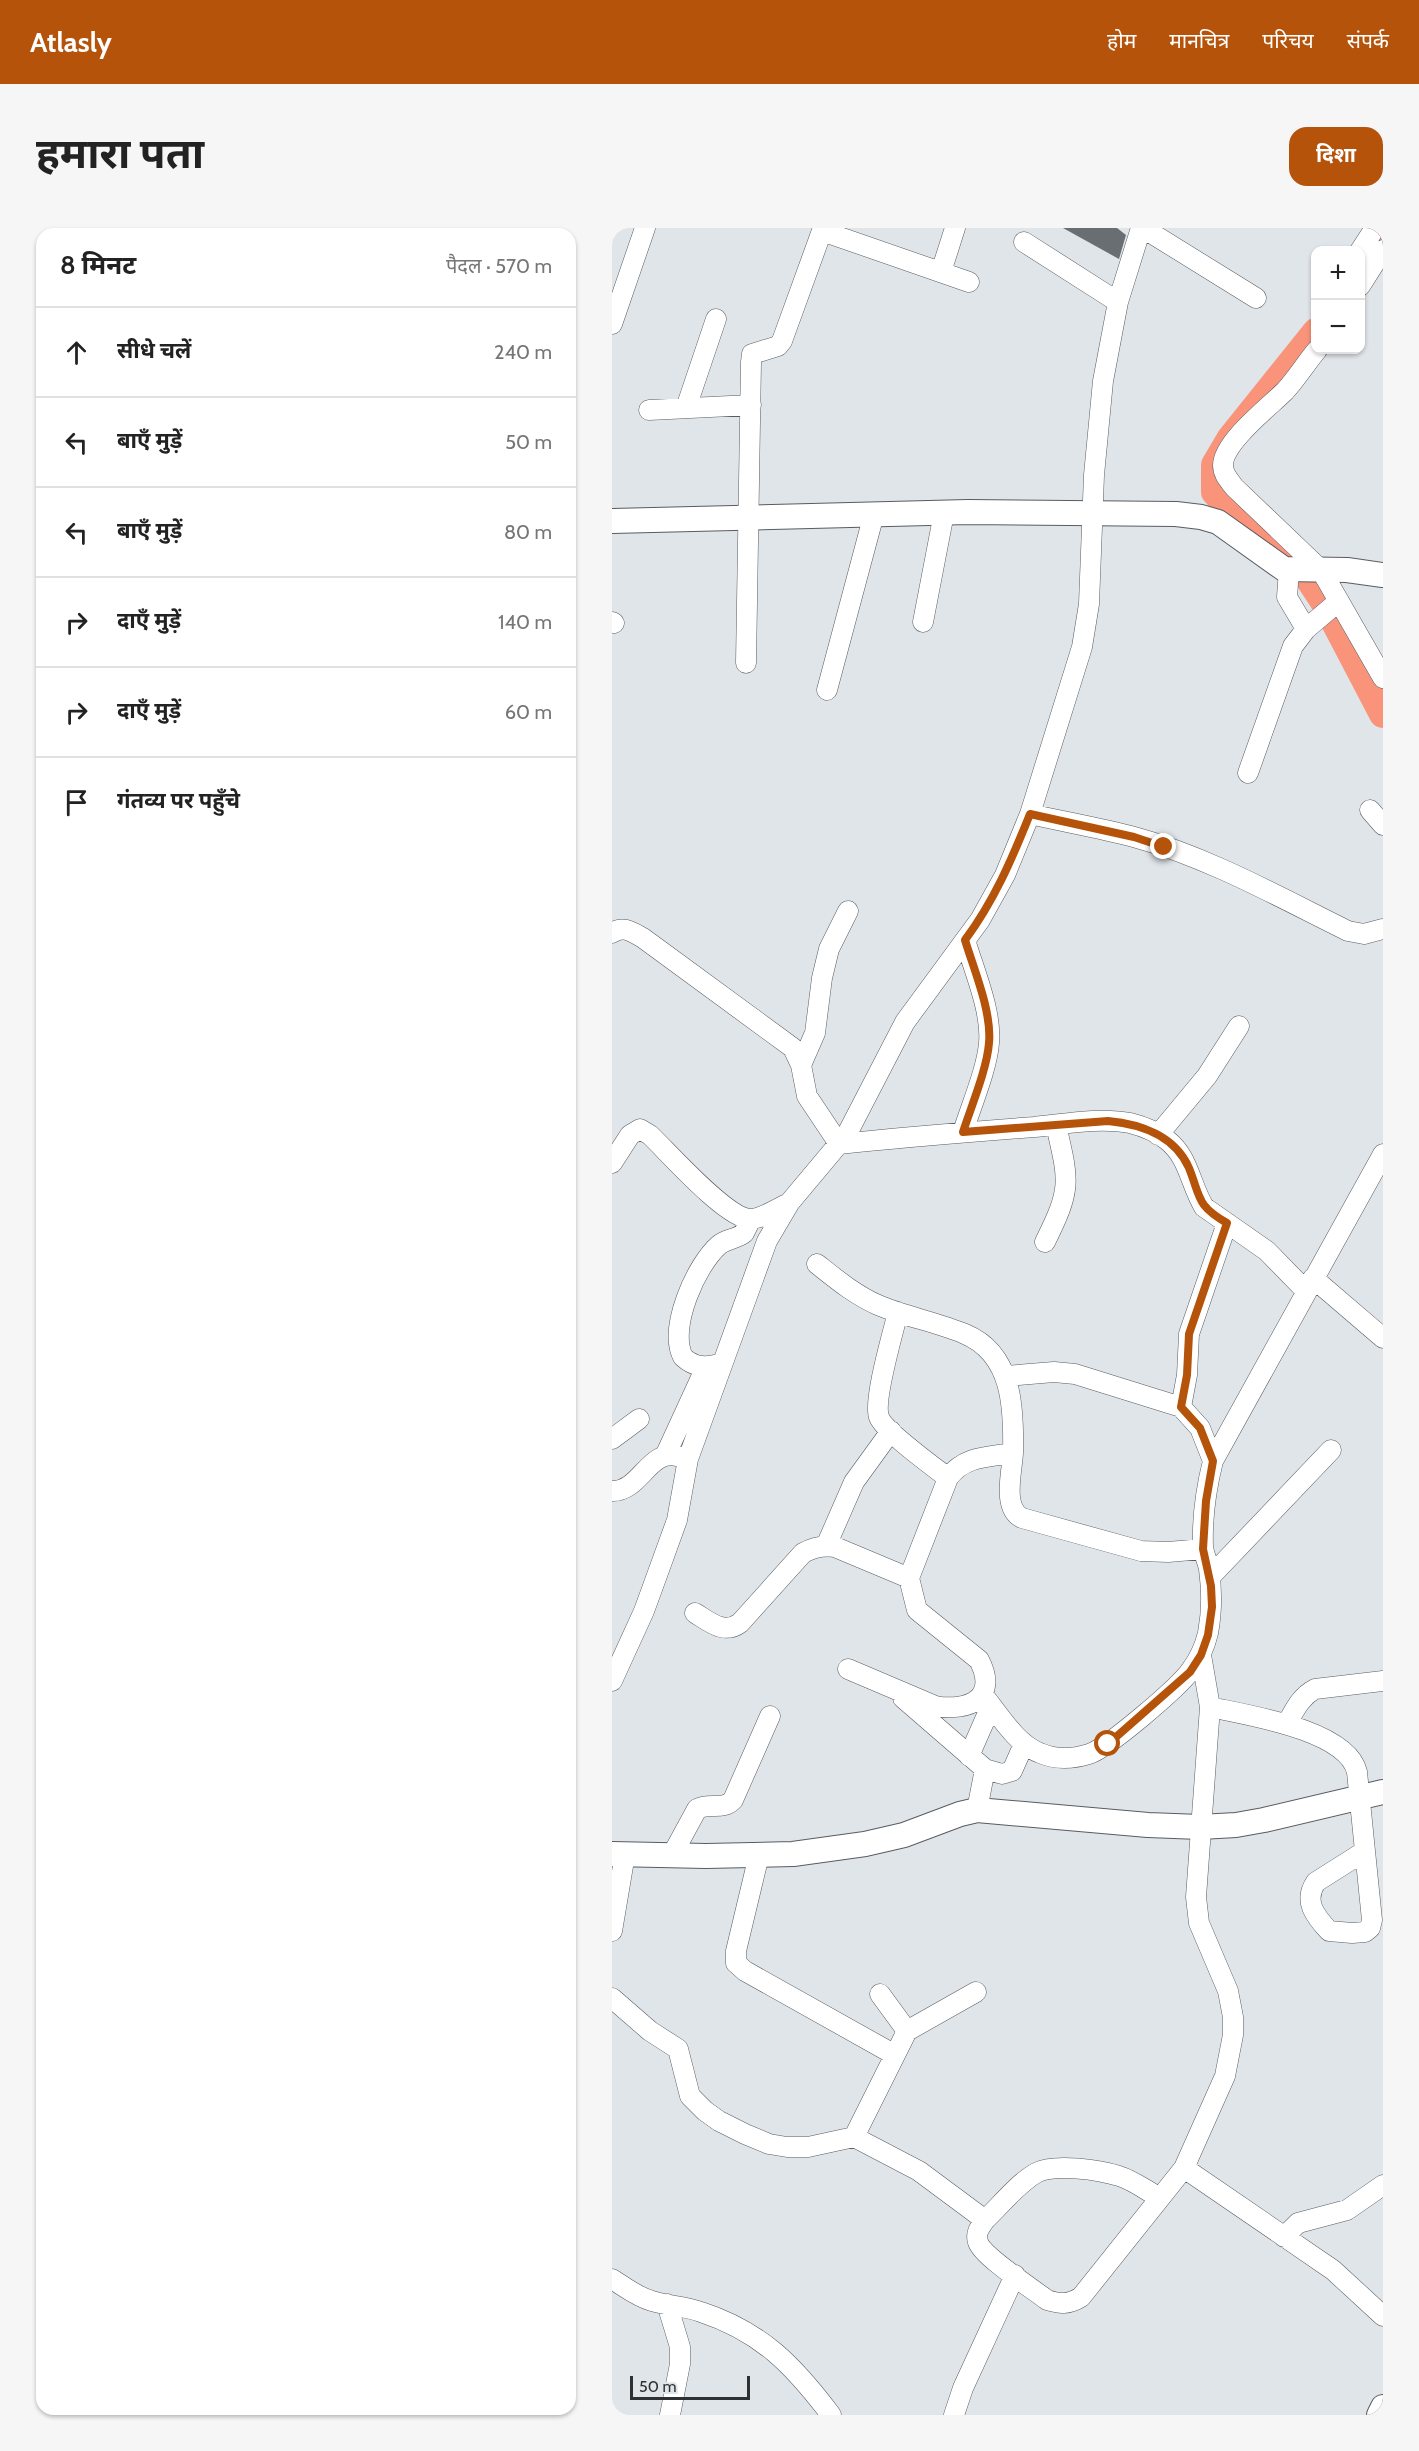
<!DOCTYPE html>
<html lang="hi">
<head>
<meta charset="utf-8">
<style>
	body { margin:0; font-family:Cabin,"Noto Sans Devanagari",sans-serif; background:#f6f6f6; color:#222 }
	.controls { position:absolute; right:18px; top:18px; display:grid; overflow:hidden; border-radius:12px; box-shadow:0 2px 4px #0004 }
	.controls button { width:54px; height:54px; display:grid; place-items:center; padding:0; border:0; border-bottom:2px solid #e0e0e0; background:#fff; color:#222; font:30px sans-serif }
	.scale { position:absolute; left:18px; bottom:15px; width:120px; box-sizing:border-box; padding-left:6px; border:3px solid #2e3032; border-top:0; font-size:16px; line-height:21px; white-space:nowrap; color:#2e3032; -webkit-text-stroke:4px #e0e5ea; paint-order:stroke }
	.stop { position:absolute; width:18px; height:18px; margin:-14px; border:4px solid #b45309; border-radius:50%; background:#fff }
	.stop.end { background:#b45309; border-color:#fff; box-shadow:0 2px 6px #0008 }
	.list { margin:0; padding:0; list-style:none }
	h2 { display:flex; justify-content:space-between; align-items:center; height:78px; margin:0; padding:0 24px; font-size:26px }
	h2 small { font-size:20px; font-weight:400; color:#767676 }
	.list li { display:grid; grid-template-columns:39px 1fr auto; gap:18px; align-items:center; box-sizing:border-box; height:90px; padding:0 24px; border-top:2px solid #e0e0e0 }
	.list b { display:block; font-size:22px; white-space:nowrap }
	.list em { font-size:20px; font-style:normal; color:#767676 }
	.icon { flex:none; width:33px; height:33px; fill:none; stroke:currentColor; stroke-width:2; stroke-linecap:round; stroke-linejoin:round }
	.map { position:relative; flex:none; width:771px; height:2187px; overflow:hidden; border-radius:18px }
	header { display:flex; align-items:center; gap:36px; box-sizing:border-box; height:84px; padding:0 30px; background:#b45309; color:#fff }
	header strong { font-size:28px }
	nav { display:flex; gap:33px; margin-inline-start:auto; font-size:21px }
	.intro { display:flex; align-items:center; justify-content:space-between; box-sizing:border-box; height:144px; padding:0 36px }
	h1 { margin:0; font-size:42px }
	.button { padding:15px 27px; border-radius:18px; background:#b45309; color:#fff; font-size:21px; font-weight:700 }
	main { display:flex; gap:36px; padding:0 36px }
	aside { flex:1; background:#fff; border-radius:18px; box-shadow:0 2px 4px #0004 }
	.map>svg:first-child { display:block }
</style>
</head>
<body>
<header>
<strong>Atlasly</strong>
<nav><a>होम</a><a>मानचित्र</a><a>परिचय</a><a>संपर्क</a></nav>
</header>
<div class="intro"><h1>हमारा पता</h1><a class="button">दिशा</a></div>
<main>
<aside>
<h2>8 मिनट<small>पैदल · 570 m</small></h2>
<ul class="list">
<li><svg class="icon" aria-label="ahead" viewBox="0 0 24 24"><path d="M12 20V5M6 11l6-6 6 6"/></svg><div><b>सीधे चलें</b></div><em>240 m</em></li>
<li><svg class="icon" aria-label="left" viewBox="0 0 24 24"><path d="M17 20v-9H6M10 6l-5 5 5 5"/></svg><div><b>बाएँ मुड़ें</b></div><em>50 m</em></li>
<li><svg class="icon" aria-label="left" viewBox="0 0 24 24"><path d="M17 20v-9H6M10 6l-5 5 5 5"/></svg><div><b>बाएँ मुड़ें</b></div><em>80 m</em></li>
<li><svg class="icon" aria-label="right" viewBox="0 0 24 24"><path d="M7 20v-9h11M14 6l5 5-5 5"/></svg><div><b>दाएँ मुड़ें</b></div><em>140 m</em></li>
<li><svg class="icon" aria-label="right" viewBox="0 0 24 24"><path d="M7 20v-9h11M14 6l5 5-5 5"/></svg><div><b>दाएँ मुड़ें</b></div><em>60 m</em></li>
<li><svg class="icon" aria-label="arrive" viewBox="0 0 24 24"><path d="M6 21V4h12l-3 4 3 4H6"/></svg><div><b>गंतव्य पर पहुँचे</b></div></li>
</ul>
</aside>
<div class="map">
<svg width="771" height="2187" viewBox="0 0 771 2187">
	<rect width="100%" height="100%" fill="#e0e5ea"/>
	<g fill="none" stroke-linecap="round" stroke-linejoin="round">
		<path stroke="#f9947b" stroke-width="28" d="M748,39l23,-38
			M704,104l-85,106 -16,27v27l31,35 50,32 29,44 58,111"/>
	</g>
	<path fill="#696e73" d="M451,0h54l9,7 -7,24z"/>
	<g fill="none" stroke-linecap="round" stroke-linejoin="round">
		<defs>
			<path id="minor" d="M531,0l113,70
				M210,3l147,51
				M412,14l94,60
				M748,23l15,-23
				M329,44l14,-44
				M748,58l23,-36
				M0,96l33,-96
				M705,122c-11,13 -20,28 -32,41 -16,16 -63,52 -62,75 0,8 6,14 11,21l87,83 62,108
				M74,180l30,-89
				M37,182l102,-5
				M677,342l-2,27 19,32
				M0,394l2,1
				M311,394l21,-109
				M134,435l5,-301 1,-8 26,-8 4,-5 41,-113
				M215,462l47,-176
				M636,545l45,-127 13,-17 33,-28
				M758,582l13,15
				M418,586c35,8 70,14 104,23 74,20 145,60 214,94l16,3 19,-5
				M0,705c11,-8 20,-1 31,5l150,110 8,17 6,31 32,48c65,-7 130,-12 195,-17 30,-3 66,-10 96,-4 12,3 27,9 37,17 22,17 23,44 37,67l63,44 39,40
				M189,837l14,-32 7,-55 7,-29 19,-38
				M351,904c8,-26 24,-63 26,-89 3,-31 -15,-73 -24,-103
				M546,907l49,-59 32,-50
				M0,935l18,-28 10,-6 10,6c19,18 76,83 100,84 12,0 28,-11 39,-16
				M433,1014c27,-54 24,-60 11,-117
				M205,1036c19,15 38,31 61,41 28,12 59,17 87,29 48,20 49,75 48,119 -25,4 -49,3 -65,25l-39,100
				M701,1050l70,60
				M286,1084c-5,21 -25,88 -19,105 5,14 55,50 69,61
				M110,1135c-15,5 -27,5 -39,-6 -15,-29 13,-92 36,-112 7,-6 18,-6 25,-12l7,-14
				M393,1148l49,-4 21,2 106,33 19,21 13,33
				M569,1179l6,-32 2,-41 38,-111
				M0,1211l27,-20
				M401,1225c-1,19 -11,55 9,65l119,33 27,1 35,-3
				M54,1226l40,-87
				M0,1263c28,1 37,-42 65,-35
				M214,1318l28,-64 37,-51
				M598,1349l121,-127
				M83,1385c15,9 29,22 45,10l63,-70c11,-6 20,-8 32,-6l74,31 8,32 62,50c20,38 -10,52 -44,46l-87,-37
				M0,1453l32,-70 20,-55 13,-36 11,-61 79,-218 23,-39 57,-68 58,-112 75,-102 25,-45 25,-61 52,-167 7,-43 5,-129 9,-94 15,-79 23,-74
				M371,1467c16,19 33,49 57,58 16,7 33,6 49,1 19,-6 90,-67 102,-84 8,-11 14,-24 17,-37 4,-21 4,-42 1,-64 -1,-7 -5,-14 -6,-22 -1,-28 3,-58 10,-86l170,-307
				M291,1470l82,71
				M598,1479c37,8 137,23 147,65l15,148 -2,8 -5,4 -13,1 -23,-2c-14,-15 -26,-30 -13,-49l49,-31
				M675,1495c8,-13 13,-26 28,-34l68,-8
				M357,1528l22,-50
				M365,1582l8,-41 17,5 10,-3 12,-27
				M60,1627l25,-46c12,-7 26,2 36,-9l37,-84
				M147,1627l-23,96v12l9,8 150,84
				M0,1703l13,-77
				M268,1766l27,37
				M0,1770l38,33 28,18 12,47 15,15 14,10 26,13 24,10 18,3h21l46,-10 65,34 66,49c-5,7 -10,13 -7,22 4,14 55,47 69,58 13,4 21,5 34,-3l103,-129 41,-92 8,-41v-18l-5,-26 -29,-68 -3,-26 14,-190 -9,-52
				M242,1909l53,-106 69,-39
				M572,1940l149,102 50,46
				M373,1992c16,-15 32,-36 51,-47 18,-10 64,-3 83,3 14,4 28,15 41,22
				M672,2009l14,-14 49,-13 36,-25
				M0,2051c13,8 25,18 40,22 16,5 33,5 49,11 61,20 93,54 130,103
				M55,2076l13,43v17l-10,51
				M342,2187l9,-27 52,-113"/>
			<path id="tertiary" d="M0,293l356,-9 208,2 25,3 17,5 66,47 63,1 36,5
				M0,1626l94,2 87,-2 72,-10 39,-9 56,-21 17,-4 171,15 52,2 36,-2 28,-5 119,-28
				M767,2187l4,-8"/>
		</defs>
		<use href="#minor" stroke="#585c61" stroke-width="21"/>
		<use href="#tertiary" stroke="#585c61" stroke-width="26"/>
		<use href="#minor" stroke="#fff" stroke-width="20"/>
		<use href="#tertiary" stroke="#fff" stroke-width="24"/>
	</g>
	<g fill="none" stroke-linecap="round" stroke-linejoin="round">
		<path stroke="#b45309" stroke-width="8" d="M496,1516l82,-72 11,-17 7,-20 4,-28 -1,-21 -8,-37 3,-48 7,-40 -13,-33 -19,-21 6,-32 2,-41 38,-111c-31,-18 -26,-25 -38,-55 -14,-32 -48,-44 -81,-47l-145,11c8,-25 24,-63 26,-89 3,-31 -15,-73 -24,-103 29,-39 47,-81 65,-126l104,23 30,10"/>
	</g>
</svg>
<div class="controls">
<button>+</button>
<button>−</button>
</div>
<div class="scale">50 m</div>
<div class="stop" style="left:496px;top:1516px"></div>
<div class="stop end" style="left:552px;top:619px"></div>
</div>
</main>
</body>
</html>
